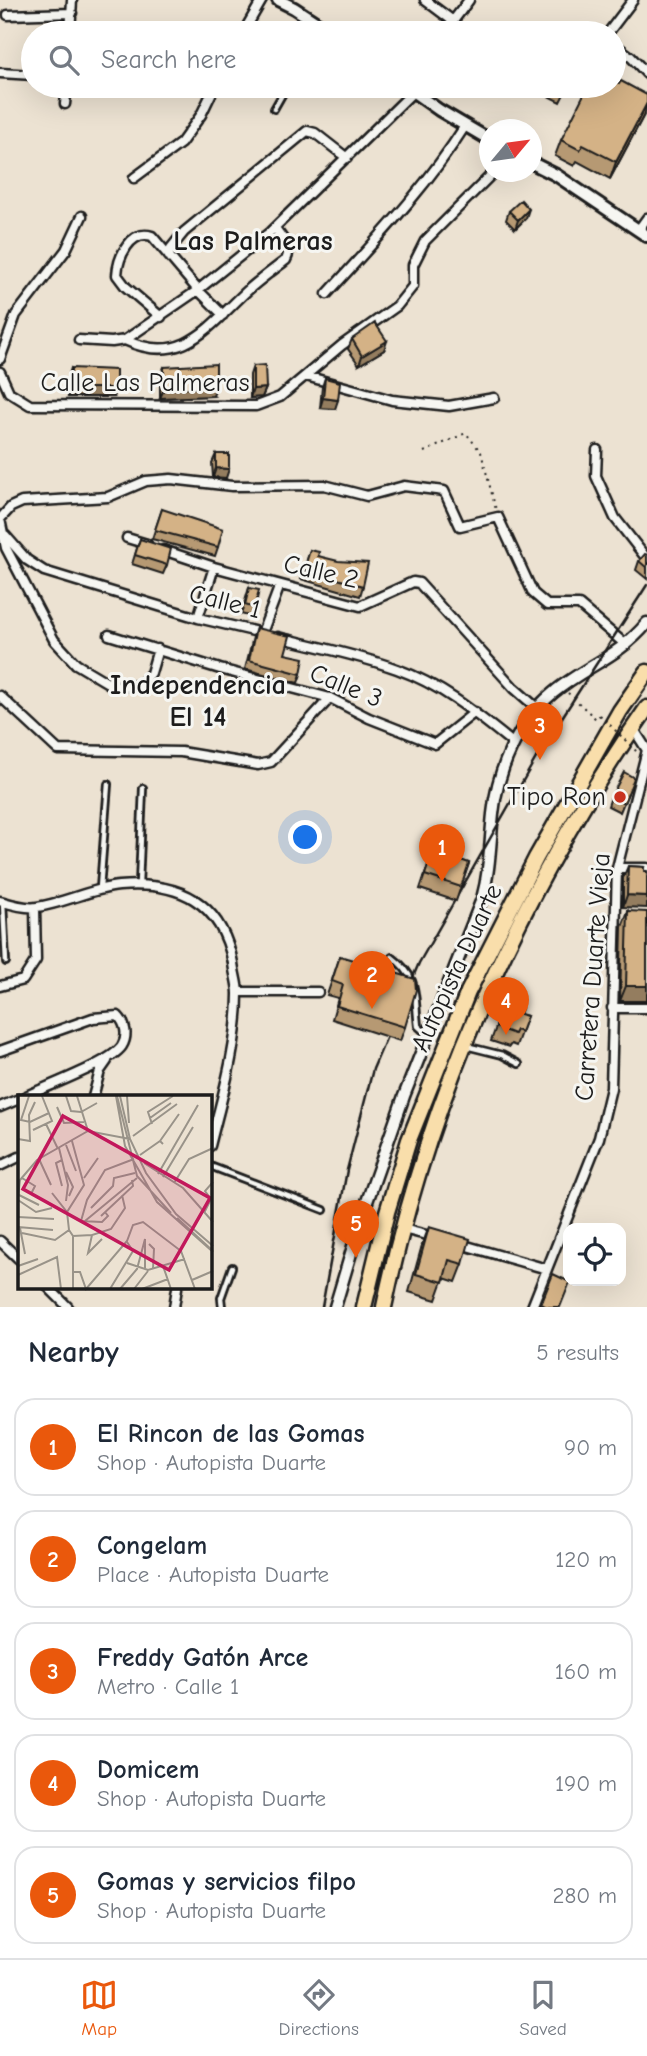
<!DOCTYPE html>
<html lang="en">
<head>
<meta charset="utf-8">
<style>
	body { margin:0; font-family:"Comic Neue",sans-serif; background:#f6f6f7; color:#1f2937 }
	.controls { position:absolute; right:21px; bottom:21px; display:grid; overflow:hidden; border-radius:14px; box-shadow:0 7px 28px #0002 }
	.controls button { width:63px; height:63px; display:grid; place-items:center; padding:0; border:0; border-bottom:2px solid #e0e1e3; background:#fff; color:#1f2937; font:35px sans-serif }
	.compass { position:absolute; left:479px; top:119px; width:63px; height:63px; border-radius:50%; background:#fff; box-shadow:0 7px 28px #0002; rotate:61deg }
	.you { position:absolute; left:306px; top:838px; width:24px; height:24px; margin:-18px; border:5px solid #fff; border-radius:50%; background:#1a73e8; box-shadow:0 0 0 10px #1a73e833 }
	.badge { display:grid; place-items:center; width:46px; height:46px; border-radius:50%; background:#ea580c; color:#fff; font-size:23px; font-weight:700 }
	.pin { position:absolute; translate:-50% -58px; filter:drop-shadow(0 2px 4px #0008) }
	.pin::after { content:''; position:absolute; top:37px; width:24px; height:21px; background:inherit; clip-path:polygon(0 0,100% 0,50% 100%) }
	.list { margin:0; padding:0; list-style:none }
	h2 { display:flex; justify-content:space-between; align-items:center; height:91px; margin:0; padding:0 28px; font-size:30px }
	h2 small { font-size:23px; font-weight:400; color:#747a83 }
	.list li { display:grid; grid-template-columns:46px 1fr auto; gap:21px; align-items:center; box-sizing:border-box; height:98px; margin:0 14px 14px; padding:0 14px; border:2px solid #e0e1e3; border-radius:21px }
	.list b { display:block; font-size:26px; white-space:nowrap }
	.list p { margin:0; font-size:23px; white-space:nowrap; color:#747a83 }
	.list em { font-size:23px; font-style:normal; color:#747a83 }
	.icon { flex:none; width:38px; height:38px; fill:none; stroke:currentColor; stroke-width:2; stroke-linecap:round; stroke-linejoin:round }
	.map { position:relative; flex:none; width:647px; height:1307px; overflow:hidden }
	.search { position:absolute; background:#fff; box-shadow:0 7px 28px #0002; left:21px; right:21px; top:21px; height:77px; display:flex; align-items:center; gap:18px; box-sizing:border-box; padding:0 24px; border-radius:38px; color:#747a83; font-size:26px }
	.sheet { height:651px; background:#fff }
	nav { display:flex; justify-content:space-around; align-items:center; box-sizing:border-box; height:98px; border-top:2px solid #e0e1e3; background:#fff; font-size:19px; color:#747a83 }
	nav a { display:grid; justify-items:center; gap:4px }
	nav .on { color:#ea580c }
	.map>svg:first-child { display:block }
</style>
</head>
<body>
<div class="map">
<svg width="647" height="1307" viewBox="0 0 647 1307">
	<rect width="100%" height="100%" fill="#ece2d2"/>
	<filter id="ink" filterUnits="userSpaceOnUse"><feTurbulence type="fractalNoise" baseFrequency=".0143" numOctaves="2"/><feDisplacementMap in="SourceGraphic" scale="14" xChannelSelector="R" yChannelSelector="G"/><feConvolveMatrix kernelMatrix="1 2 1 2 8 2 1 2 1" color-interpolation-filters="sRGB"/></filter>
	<g filter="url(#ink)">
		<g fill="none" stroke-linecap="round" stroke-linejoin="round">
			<defs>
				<path id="service" d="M274,109l13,-23
					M139,884l4,-96
					M100,888l8,-104
					M3,903l3,59
					M392,957c28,21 22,37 26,69l10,9
					M466,1046l36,9 17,9
					M210,1166l114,44
					M222,1307l-1,-9 11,-31"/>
				<path id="minor" d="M425,0l28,21
					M8,15l64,-2
					M70,33l2,-33
					M243,33l19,-33
					M444,33l25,-33
					M608,33l25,-33
					M614,44l17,13 16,17
					M0,73l33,2
					M65,104l2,-18
					M134,178l47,-35 20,-28 14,-29
					M639,229l8,-11
					M169,256l2,-8 13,-16 123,-101 8,2 32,25
					M327,294c49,-54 99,-106 138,-168
					M161,317l-35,-30 -9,-12c1,-17 13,-46 35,-39l46,54 25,25
					M79,340l33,2 13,-2 73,-50 72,-58 143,-140
					M125,340c58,27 84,-14 122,-49 12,-11 26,-21 39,-31 7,-12 -5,-23 -11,-32
					M0,359l16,-44 50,-65 16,-34
					M0,372l9,20 21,13 226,1 24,-9 62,-52 55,-39 16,-20v-21l12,-24 69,-69
					M306,376l86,24 57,6 45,-8
					M597,450l-1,26 19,42 32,41
					M5,535l22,25 17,11 154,47 64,15
					M127,538l20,6
					M163,550l51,17 146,39 53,-24 6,1 95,105 24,21
					M198,618l16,-51
					M262,633l18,-48
					M109,635l111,34 110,29 39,20 66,26 40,-32
					M278,637c40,10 81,18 119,32 45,16 81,46 117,75
					M158,649l-7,24 -11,13h-27l-37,-22 -22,-24 -48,-92 -6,-29 11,-12 11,-5 86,-5 38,-16 25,-2 61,7 92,-1 43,11 37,-10 40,5 16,35 38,-9 35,76 14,12h32l47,40
					M0,696l58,54 123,2 77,13 13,-3 59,-64
					M617,868h30
					M0,901c10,3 26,8 37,6 28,-4 53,-18 82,-21 60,-5 102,15 114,77 1,10 5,21 5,31 0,52 -16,103 -28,152
					M0,986l23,-6 13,-20 -1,-52
					M238,992h80
					M612,1008h35
					M0,1051l93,-33 25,-2c8,8 10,20 4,30 -11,17 -77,41 -98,51
					M93,1097l7,-26 7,-10
					M0,1107l19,-8
					M0,1166l19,-9
					M403,1229l31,8
					M0,1241l19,18
					M460,1244l87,25
					M49,1288l19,19
					M174,1307l3,-19
					M532,1307l67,-169 12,-50 6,-220 30,-118 -14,-22"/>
				<path id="tertiary" d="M335,1307l28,-94 41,-117 78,-197c8,-29 8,-56 11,-85 4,-44 26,-93 60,-121 32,-27 66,-36 94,-70"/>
				<path id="secondary" d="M278,0l16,8 38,25
					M405,86l34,24 51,30
					M532,163l24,12 91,61"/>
				<path id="motorway" d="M364,1307l23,-95 22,-72 59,-148 68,-134 84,-147 27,-39
					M384,1307c45,-214 138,-420 263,-599"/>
			</defs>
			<use href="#service" stroke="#1c1c1c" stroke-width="10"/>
			<use href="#minor" stroke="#1c1c1c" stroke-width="13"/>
			<use href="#tertiary" stroke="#1c1c1c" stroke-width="15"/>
			<use href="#secondary" stroke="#1c1c1c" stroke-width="16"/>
			<use href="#motorway" stroke="#1c1c1c" stroke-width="19"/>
			<path stroke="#1c1c1c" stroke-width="2" stroke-dasharray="2 5" stroke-linecap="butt" d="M424,452l42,-19 15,19 15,58
				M568,693l28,26 4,-4"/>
			<use href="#service" stroke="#f6f6f2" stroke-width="4.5"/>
			<use href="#minor" stroke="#f6f6f2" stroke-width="8"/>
			<use href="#tertiary" stroke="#f6f6f2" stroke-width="10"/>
			<use href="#secondary" stroke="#f6f6f2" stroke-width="10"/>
			<use href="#motorway" stroke="#f9deab" stroke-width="14"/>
			<path stroke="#1c1c1c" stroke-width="2.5" d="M404,998l15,-35 117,-205 111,-173
				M322,1307l25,-137 26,-101 21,-49"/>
			<path stroke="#1c1c1c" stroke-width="2" stroke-dasharray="2 5" stroke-linecap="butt" d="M600,715l39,39"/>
		</g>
		<path fill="#b69973" stroke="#1c1c1c" stroke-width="2" d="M535,86h33l-8,16 -26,-13z
			M645,113l-35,66 -33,-18 -3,5 -19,-10 6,-16z
			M509,211l17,7 -11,11 -9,-9z
			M352,339l32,11 -25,15 -11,-16z
			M253,366l13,22 -4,9 -12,1v-23z
			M164,367l49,29 -53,2v-22z
			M71,368l42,29h-45v-20z
			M325,378l10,31 -15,-1 2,-21z
			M216,454l10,24 -13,-1 -1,-14z
			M162,509l56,38 -3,9 -63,-17z
			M140,539l27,26 -4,9 -31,-10z
			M310,550l53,36 -3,10 -59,-17z
			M647,555v24l-11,-9 3,-9z
			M249,588l6,20 -3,9 -11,-3z
			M256,628l29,26 16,20 -3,9 -53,-14 8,-32z
			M634,778l-14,34 -12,-6 3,-9z
			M433,850l36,13 -13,38 -36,-12z
			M628,866l16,1 -21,40v-29z
			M628,911l19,90h-27l2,-74z
			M340,956l65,71 -5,14 -68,-22 6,-21 -11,-3z
			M505,1002l15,12 7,2 -11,30 -5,-2 -2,3 -18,-6z
			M429,1227l34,37 -7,18 -12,-4 -8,22 -27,-8 13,-47z"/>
		<path fill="#947d5e" stroke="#1c1c1c" stroke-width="2" d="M647,103l-2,10 -35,66 6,-17z
			M529,209l-3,9 -11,11 3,-9z
			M387,341l-3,9 -25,15 3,-9z
			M216,387l-3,9 -53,2 4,-9z
			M71,388h45l-3,9h-45z
			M266,388l-4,9 -12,1 3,-9z
			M323,398l15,2 -3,9 -15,-1z
			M216,468l13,1 -3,9 -13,-1z
			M627,895l20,1v12l-24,-1z
			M626,986h21v15h-27z"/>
		<path fill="#d4b286" stroke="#1c1c1c" stroke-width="2" d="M621,81l26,14v8l-31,59 -33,-17 -3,5 -19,-10 27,-54h26v-4l5,2z
			M521,200l8,9 -11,11 -9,-9z
			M375,323l12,18 -25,15 -10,-17z
			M216,364v23l-52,2v-22z
			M265,365l1,23 -13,1v-23z
			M71,368l45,2v18h-45z
			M325,378l15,4 -2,18 -15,-2z
			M216,454h13v15l-13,-1z
			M162,509l61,20 -5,18 -63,-17z
			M140,539l31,10 -4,16 -32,-10z
			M310,550l9,2 -1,4 20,5 30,2 -5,23 -59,-16z
			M645,554l2,1v13l-8,-7z
			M249,588l10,2 -4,18 -10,-3z
			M256,628l34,8 -5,18 19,4 -3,16 -52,-14z
			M624,772l10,6 -10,25 -13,-6z
			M433,850l36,13 -8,24 -36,-12z
			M628,866l16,1v4h3v25l-20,-1z
			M628,911l19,1v74h-21z
			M340,956l75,23 1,11 -11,37 -68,-21 6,-21 -11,-4z
			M505,1002l17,6 -2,6 7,2 -6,16 -5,-2 -2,4 -18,-7z
			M429,1227l41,12 -7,25 -14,-4 -6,22 -27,-8z
			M553,1274l17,8 -10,25h-13l-6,-3z"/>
	</g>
	<circle fill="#c8321e" stroke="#f6f6f2" stroke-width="2.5" cx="620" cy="797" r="7"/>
	<g text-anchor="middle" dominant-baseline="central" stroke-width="6" stroke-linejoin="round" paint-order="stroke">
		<g font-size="26" fill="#1c1c1c" stroke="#f6f6f2">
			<text x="145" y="383">Calle Las Palmeras</text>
			<text transform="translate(321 572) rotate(13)">Calle 2</text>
			<text transform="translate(225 602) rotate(14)">Calle 1</text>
			<text transform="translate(346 686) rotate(22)">Calle 3</text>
			<text transform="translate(457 968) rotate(-65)">Autopista Duarte</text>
			<text transform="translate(593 977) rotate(-86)">Carretera Duarte Vieja</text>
		</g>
		<g font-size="26" fill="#1c1c1c" stroke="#f6f6f2" text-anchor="end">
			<text x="606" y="797">Tipo Ron</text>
		</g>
		<g font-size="28" font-weight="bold" fill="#1c1c1c" stroke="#f6f6f2">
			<text x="253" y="241">Las Palmeras</text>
			<text x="198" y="685">Independencia<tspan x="198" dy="32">El 14</tspan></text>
		</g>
	</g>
	<g transform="translate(18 1095)">
		<rect width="194" height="194" fill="#ece2d2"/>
		<path fill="none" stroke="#999389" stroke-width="2" d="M11,1l-8,24 9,2 19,-9M48,1l5,15 10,1 16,-9M59,1l11,35M98,1l9,50 32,56 56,50M99,1l20,80 34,37M102,1l10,43 16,34 30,41 37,32M109,1l2,27M39,12l7,16 20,-1M132,23l21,-15M28,29l12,25M134,29l-4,-12 25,-16M15,35l19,-9 -10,-25M115,41l44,-32M0,44l12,2 -1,-26 6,-13M142,46l19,-27M48,50l10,26M41,53l9,37 -2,16M122,60l20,-14 3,3M21,64l12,26M126,68l39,25 30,34M48,77l7,15 -4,9M140,79l40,-69M145,82l30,-50M4,83l13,8 -4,8M66,83l14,-20M156,88l15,-24 24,-11M44,91l-6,-23 6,-3M34,98l15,19 17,-27 -12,-44M1,100l20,10M0,103l2,-18 17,-20 51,-29 42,8M0,105l18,12 16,-4M73,113l22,-22 1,-8 21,-5M87,117l3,4 -6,6 -21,-1 6,-21 18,-30 29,-11M186,118l7,-14 -6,-8 8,-9M83,121l32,-30 -1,-6M0,122l36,2M159,123l36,33M67,126l52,-43M0,132l35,3M2,133l5,26M51,135l4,6 19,-1M4,138l33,7 14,-10 -2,-18M84,144l-14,14 4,-18 19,-6 14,-21 -3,-13M131,149l5,5 -1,20M109,168l21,7 37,-11M0,171l20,-7M145,171l8,23M54,177h8l6,17 41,-48 6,-16 10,-3 38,29 14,38M0,180l39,-18 4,32M174,185l21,-9M55,194v-53M92,194l23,-38 -6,-9M102,194l17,-20 8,-30v29M116,194l14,-18M124,194l26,-10"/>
		<path fill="#c2185b" fill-opacity="0.15" stroke="#c2185b" stroke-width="3.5" d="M45,21l147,82 -41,72 -146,-81z"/>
		<rect width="194" height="194" fill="none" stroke="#1c1c1c" stroke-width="3.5"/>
	</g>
</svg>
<div class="controls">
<button><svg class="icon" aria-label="locate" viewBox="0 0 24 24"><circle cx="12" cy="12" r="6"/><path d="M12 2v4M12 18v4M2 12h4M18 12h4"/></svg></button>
</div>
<svg class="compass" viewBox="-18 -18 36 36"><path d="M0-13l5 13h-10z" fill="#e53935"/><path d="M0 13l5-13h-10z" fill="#747a83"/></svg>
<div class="you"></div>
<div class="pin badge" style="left:442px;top:882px">1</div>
<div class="pin badge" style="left:372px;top:1009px">2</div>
<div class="pin badge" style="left:540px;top:760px">3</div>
<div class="pin badge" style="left:506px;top:1035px">4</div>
<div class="pin badge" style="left:356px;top:1258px">5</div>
<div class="search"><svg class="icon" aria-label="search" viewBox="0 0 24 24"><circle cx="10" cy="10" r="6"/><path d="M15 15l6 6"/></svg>Search here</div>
</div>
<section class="sheet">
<h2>Nearby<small>5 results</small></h2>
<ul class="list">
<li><span class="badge">1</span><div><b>El Rincon de las Gomas</b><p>Shop · Autopista Duarte</p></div><em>90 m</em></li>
<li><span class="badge">2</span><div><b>Congelam</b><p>Place · Autopista Duarte</p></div><em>120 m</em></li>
<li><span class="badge">3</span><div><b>Freddy Gatón Arce</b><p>Metro · Calle 1</p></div><em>160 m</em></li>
<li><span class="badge">4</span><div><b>Domicem</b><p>Shop · Autopista Duarte</p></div><em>190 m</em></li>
<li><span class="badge">5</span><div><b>Gomas y servicios filpo</b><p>Shop · Autopista Duarte</p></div><em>280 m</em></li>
</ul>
</section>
<nav>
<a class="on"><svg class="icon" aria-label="map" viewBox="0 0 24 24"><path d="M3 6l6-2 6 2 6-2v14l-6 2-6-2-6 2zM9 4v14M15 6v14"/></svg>Map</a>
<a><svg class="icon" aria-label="directions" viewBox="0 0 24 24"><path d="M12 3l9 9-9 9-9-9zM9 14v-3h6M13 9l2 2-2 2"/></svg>Directions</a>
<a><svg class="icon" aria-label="saved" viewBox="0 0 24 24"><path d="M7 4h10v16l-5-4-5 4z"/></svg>Saved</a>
</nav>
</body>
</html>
